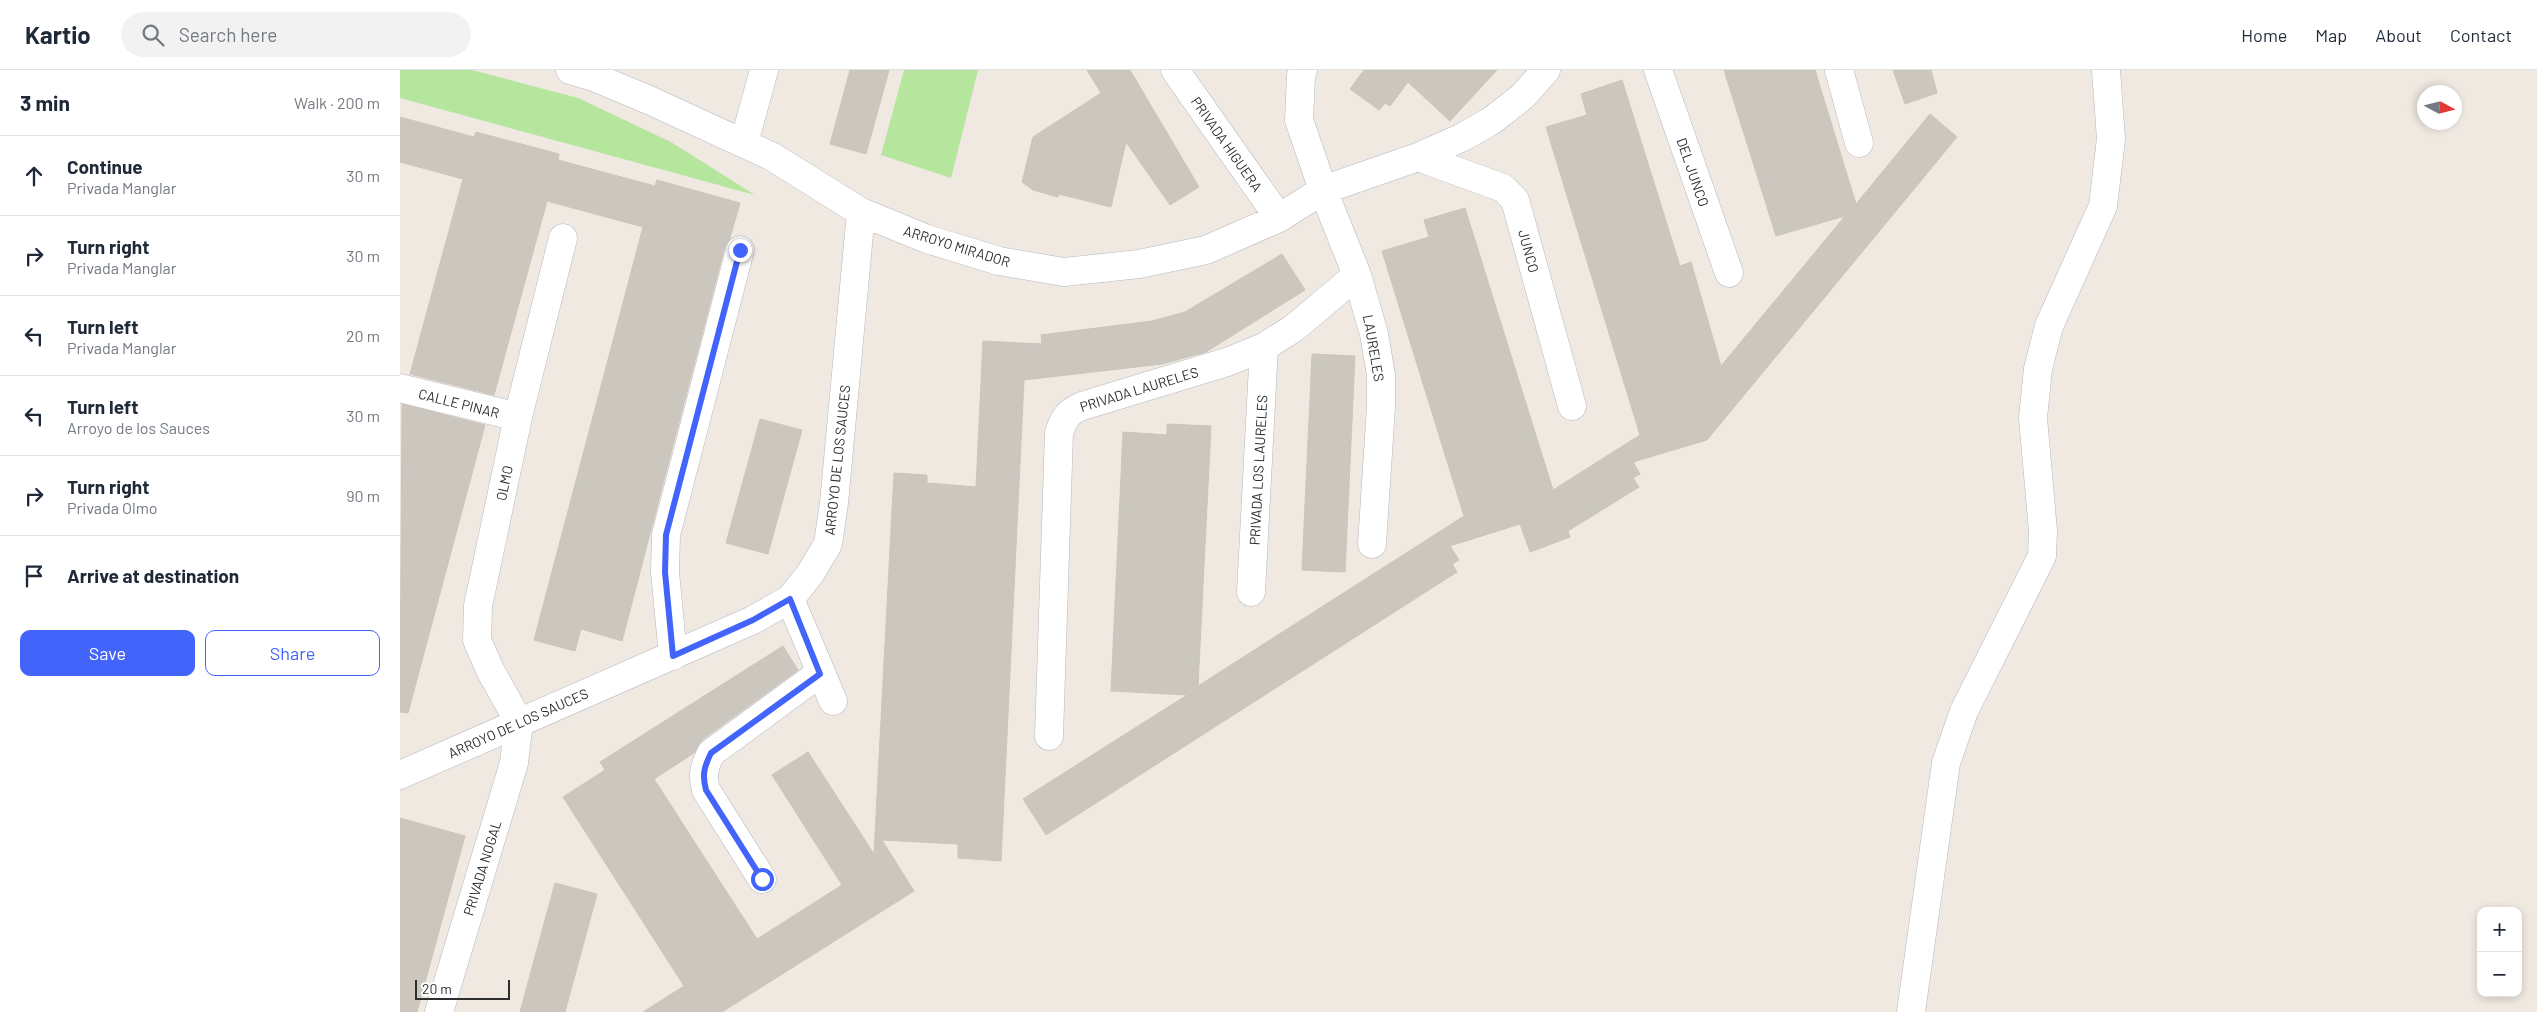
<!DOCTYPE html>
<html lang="en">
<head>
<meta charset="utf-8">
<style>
	body { margin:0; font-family:Barlow,sans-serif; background:#f2f2f3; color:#1f2937 }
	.controls { position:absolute; right:15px; bottom:15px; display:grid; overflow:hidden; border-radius:10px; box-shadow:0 2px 8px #0003 }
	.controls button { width:45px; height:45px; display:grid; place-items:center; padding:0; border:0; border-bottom:1px solid #e0e1e3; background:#fff; color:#1f2937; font:25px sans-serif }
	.compass { position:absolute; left:2017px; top:15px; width:45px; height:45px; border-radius:50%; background:#fff; box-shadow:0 2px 8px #0003; rotate:97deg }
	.scale { position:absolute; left:15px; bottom:12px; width:95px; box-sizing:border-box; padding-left:5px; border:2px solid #2e2e2e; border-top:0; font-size:14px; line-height:18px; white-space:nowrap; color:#2e2e2e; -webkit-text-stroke:4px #fff; paint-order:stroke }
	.stop { position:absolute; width:15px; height:15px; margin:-11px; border:4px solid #4264fb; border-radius:50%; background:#fff }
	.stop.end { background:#4264fb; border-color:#fff; box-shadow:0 1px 5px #0008 }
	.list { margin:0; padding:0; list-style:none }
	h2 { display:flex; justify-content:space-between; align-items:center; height:65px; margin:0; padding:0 20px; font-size:21px }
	h2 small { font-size:16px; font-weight:400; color:#747a83 }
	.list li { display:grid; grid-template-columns:32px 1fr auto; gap:15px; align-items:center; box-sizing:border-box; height:80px; padding:0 20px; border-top:1px solid #e0e1e3 }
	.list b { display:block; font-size:19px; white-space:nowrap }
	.list p { margin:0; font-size:16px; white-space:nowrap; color:#747a83 }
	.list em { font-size:16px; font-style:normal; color:#747a83 }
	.actions { display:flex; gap:10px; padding:15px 20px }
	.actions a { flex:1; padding:11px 0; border:1px solid #4264fb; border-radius:10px; text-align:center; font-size:18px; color:#4264fb }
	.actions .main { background:#4264fb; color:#fff }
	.icon { flex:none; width:28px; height:28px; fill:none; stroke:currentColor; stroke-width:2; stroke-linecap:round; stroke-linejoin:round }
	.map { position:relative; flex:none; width:2137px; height:942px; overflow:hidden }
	header { display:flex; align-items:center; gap:30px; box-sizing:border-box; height:70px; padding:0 25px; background:#fff; border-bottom:1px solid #e0e1e3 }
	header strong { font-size:24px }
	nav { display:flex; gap:28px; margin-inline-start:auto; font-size:18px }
	.search { width:350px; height:45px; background:#f2f2f3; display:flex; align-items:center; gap:12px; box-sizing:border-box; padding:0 18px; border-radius:28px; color:#747a83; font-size:19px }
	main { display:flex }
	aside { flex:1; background:#fff }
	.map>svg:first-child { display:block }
</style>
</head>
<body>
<header>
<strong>Kartio</strong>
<div class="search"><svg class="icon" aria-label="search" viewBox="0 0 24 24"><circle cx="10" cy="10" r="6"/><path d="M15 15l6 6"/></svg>Search here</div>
<nav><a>Home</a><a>Map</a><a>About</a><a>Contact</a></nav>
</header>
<main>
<aside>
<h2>3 min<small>Walk · 200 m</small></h2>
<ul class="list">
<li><svg class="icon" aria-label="ahead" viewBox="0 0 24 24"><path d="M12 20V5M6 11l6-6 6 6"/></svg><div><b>Continue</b><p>Privada Manglar</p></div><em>30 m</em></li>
<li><svg class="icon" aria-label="right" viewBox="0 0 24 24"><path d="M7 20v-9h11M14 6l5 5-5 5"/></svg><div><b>Turn right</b><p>Privada Manglar</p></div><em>30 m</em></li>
<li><svg class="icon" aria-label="left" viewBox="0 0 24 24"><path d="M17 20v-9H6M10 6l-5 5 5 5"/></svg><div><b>Turn left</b><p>Privada Manglar</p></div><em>20 m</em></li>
<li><svg class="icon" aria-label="left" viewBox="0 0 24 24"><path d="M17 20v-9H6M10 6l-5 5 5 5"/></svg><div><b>Turn left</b><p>Arroyo de los Sauces</p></div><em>30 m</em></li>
<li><svg class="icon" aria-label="right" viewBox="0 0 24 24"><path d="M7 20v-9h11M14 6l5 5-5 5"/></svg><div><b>Turn right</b><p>Privada Olmo</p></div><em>90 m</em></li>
<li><svg class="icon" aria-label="arrive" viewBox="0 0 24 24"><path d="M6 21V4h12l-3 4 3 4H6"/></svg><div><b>Arrive at destination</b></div></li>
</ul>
<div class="actions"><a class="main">Save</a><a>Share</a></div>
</aside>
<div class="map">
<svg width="2137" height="942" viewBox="0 0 2137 942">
	<rect width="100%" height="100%" fill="#efe9e1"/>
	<path fill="#b6e59e" d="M0,0h72l106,28 93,44 84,53 -355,-97z
		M504,0h74l-27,108 -70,-23z"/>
	<path fill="#cbc7bf" stroke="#cbc5ba" d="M450,0h39l-23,84 -36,-10z
		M687,0h43l69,117 -29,18 -44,-63 -15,65 -52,-13 -1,3 -25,-7 -11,-8 11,-45 68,-44z
		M964,0h133l-47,51 -42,-39 -18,24 -5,-3 -6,7 -29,-21z
		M1324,0h91l41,134 74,-90 27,23 -250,303 -74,22 7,12 -7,4 6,9 -71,44 2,6 -40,15 -10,-28 -70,22 9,14 -7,4 5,8 -411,263 -23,-36 164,-104 -76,-4 12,-259 44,3v-11l44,2 -13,260 266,-170 -82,-265 47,-14 -5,-17 41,-12 88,282 87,-55 -94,-308 41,-12 -6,-21 41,-14 58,186 11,-4 30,104 124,-150 -69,20z
		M1493,0h38l6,23 -32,11z
		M0,47l74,20 2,-5 83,22 -1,6 97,26 2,-6 83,23 -10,35 -5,8 -103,395 -41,-12 -6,22 -41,-11 109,-413 -96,-26 -53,194 -84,-21 53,-195 -63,-17z
		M882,184l23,36 -99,62 -44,12 -138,16 -23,481 -43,-3v-14l-76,-4 32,51 -192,121h-79l41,-26 -121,-189 42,-27 -5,-8 183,-116 15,24 -96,70 -8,13 -40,26 103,160 85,-54 -70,-110 36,-23 66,102 20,-381 33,2v8l49,4 7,-146 59,3 -1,-9 111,-14 33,-9z
		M912,284l43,2 -10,216 -43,-2z
		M2,334l83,21 -77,288 -8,-1z
		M360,349l42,11 -34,124 -42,-11z
		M0,748l65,18 -48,176h-17z
		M155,813l42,11 -32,118h-45z"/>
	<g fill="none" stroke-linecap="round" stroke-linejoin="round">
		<defs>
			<path id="minor" d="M170,0l24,7 55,23 122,56 90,56 66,27 72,22 65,11 75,-8 67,-14 73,-32 44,-28 95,-33 43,-19 30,-17 32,-25 23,-26
				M775,0l104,148
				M903,0l-2,6 -2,44 24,70 34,85 17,59 7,41v32l-9,137
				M1258,0l71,203
				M1439,0l20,73
				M344,73l20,-73
				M1018,87l85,31 12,12 57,206
				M0,318l118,29
				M851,522l13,-245
				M390,529l43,102
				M273,586l-8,-84 1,-37 74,-285
				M649,666l10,-303c5,-15 9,-21 23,-27l145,-44 37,-15 30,-19 63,-53
				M0,705l353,-155 37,-21 20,-25 18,-30 6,-41 27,-291
				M362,809l-56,-89c-4,-15 -2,-23 5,-37l109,-80
				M39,942l75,-249 5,-41 -29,-52 -13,-30 1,-34 40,-189 45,-179
				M1511,942l35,-249 18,-52 78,-155 1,-25 -10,-113 5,-49 11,-43 54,-120 8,-67 -5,-69"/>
		</defs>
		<use href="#minor" stroke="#b4b7c1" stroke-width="29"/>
		<use href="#minor" stroke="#fff" stroke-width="28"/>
	</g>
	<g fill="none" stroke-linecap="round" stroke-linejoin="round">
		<path stroke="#4264fb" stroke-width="6" d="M340,180l-74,285 -1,37 8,84 80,-36 37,-21 30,75 -109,79c-7,14 -9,22 -5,37l56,89"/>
	</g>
	<g text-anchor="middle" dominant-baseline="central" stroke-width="5" stroke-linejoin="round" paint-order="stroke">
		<g font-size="14" fill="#2e2e2e" stroke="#fff">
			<text transform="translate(827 74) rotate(55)">PRIVADA HIGUERA</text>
			<text transform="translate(1293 102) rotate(71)">DEL JUNCO</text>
			<text transform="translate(557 176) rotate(17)">ARROYO MIRADOR</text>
			<text transform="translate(1129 181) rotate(75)">JUNCO</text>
			<text transform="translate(974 278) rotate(80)">LAURELES</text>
			<text transform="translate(739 319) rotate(-17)">PRIVADA LAURELES</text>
			<text transform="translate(59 333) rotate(14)">CALLE PINAR</text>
			<text transform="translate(437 390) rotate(-84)">ARROYO DE LOS SAUCES</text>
			<text transform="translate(858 400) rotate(-87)">PRIVADA LOS LAURELES</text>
			<text transform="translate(104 413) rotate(-78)">OLMO</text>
			<text transform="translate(118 653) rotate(-24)">ARROYO DE LOS SAUCES</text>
			<text transform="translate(82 798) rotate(-73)">PRIVADA NOGAL</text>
		</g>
	</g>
</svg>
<div class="controls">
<button>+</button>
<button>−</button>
</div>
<svg class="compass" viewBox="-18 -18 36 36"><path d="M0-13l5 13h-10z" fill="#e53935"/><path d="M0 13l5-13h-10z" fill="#747a83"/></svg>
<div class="scale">20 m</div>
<div class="stop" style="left:362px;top:809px"></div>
<div class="stop end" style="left:340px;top:180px"></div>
</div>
</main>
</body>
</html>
